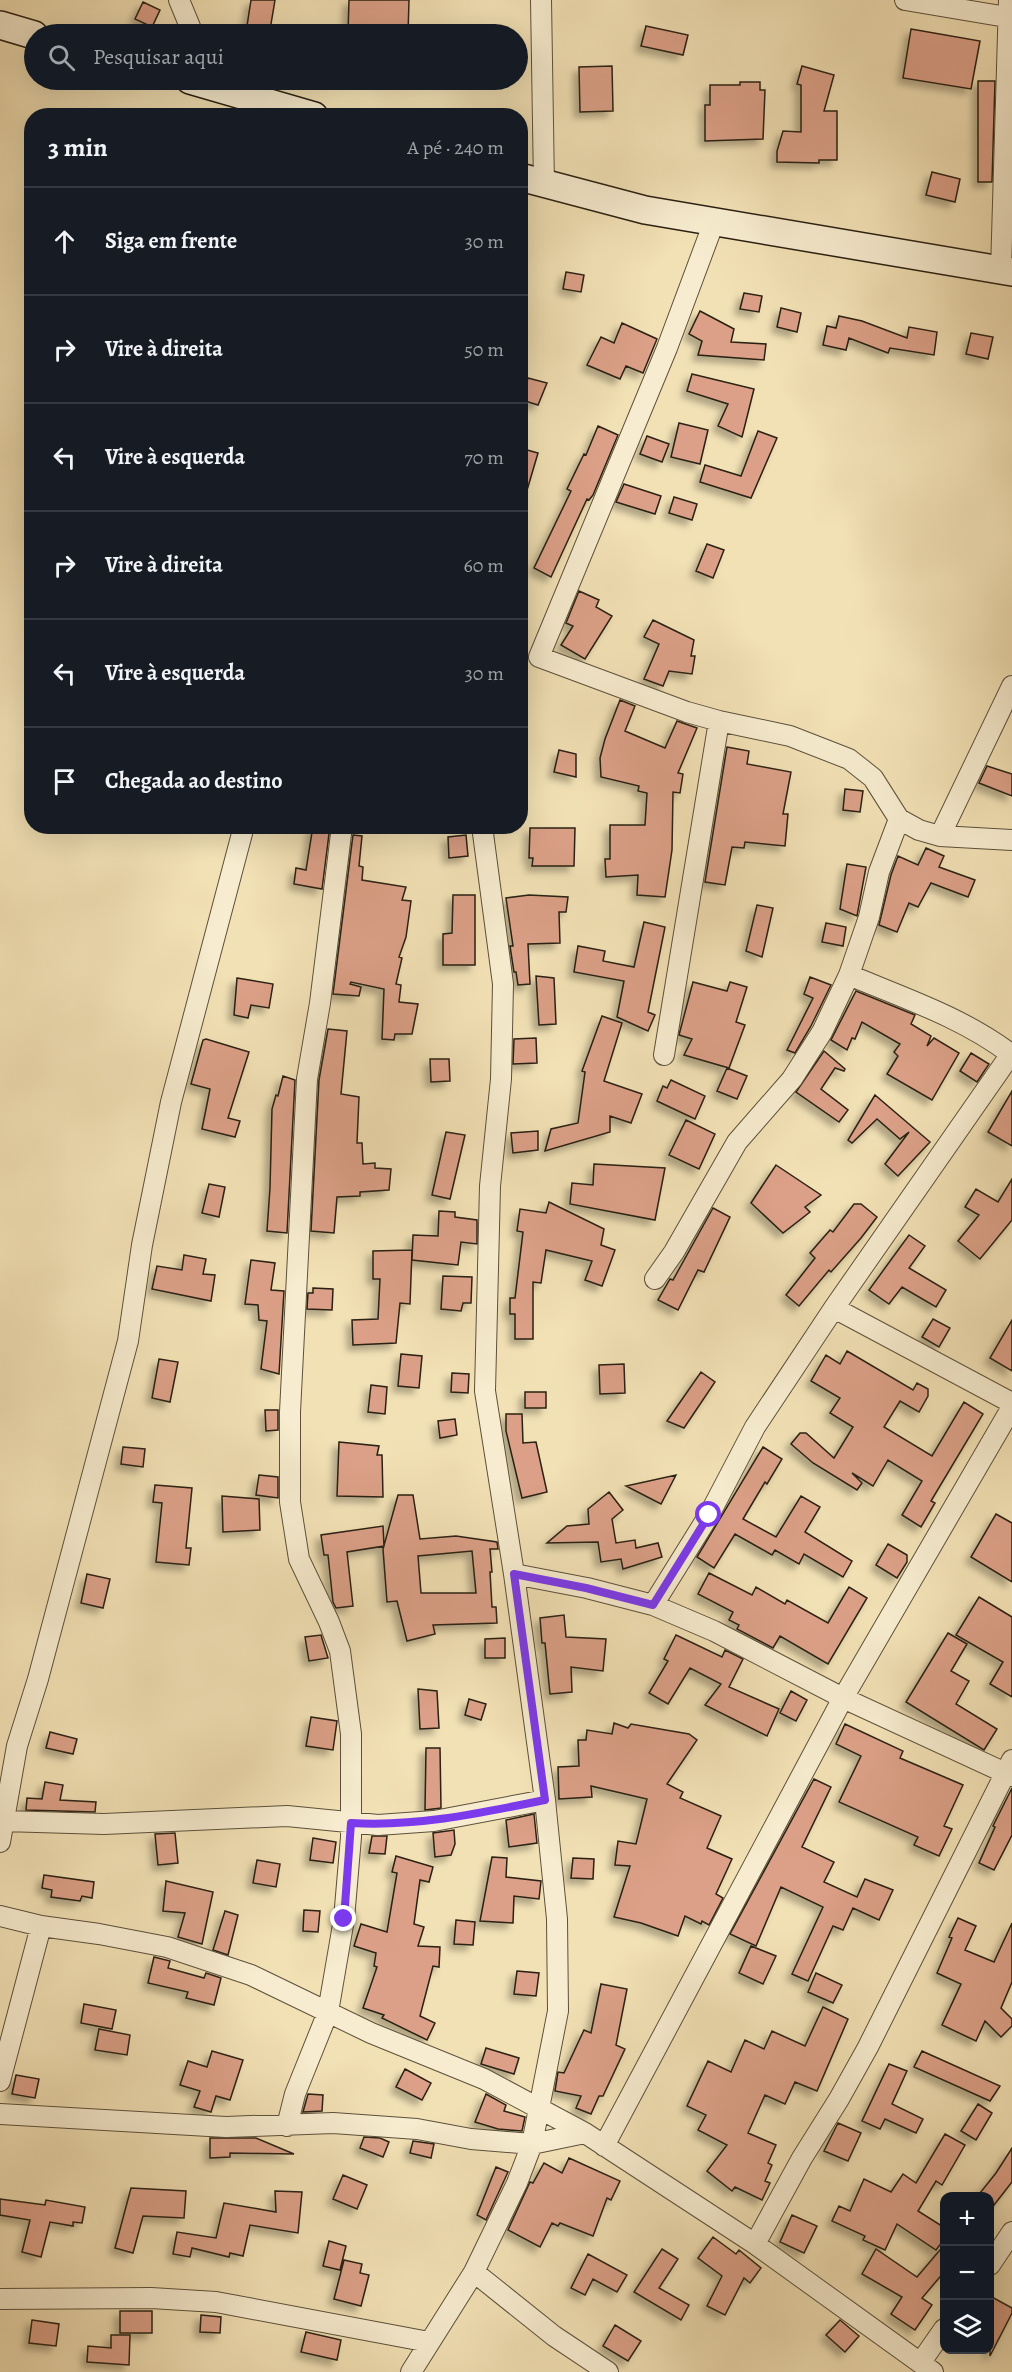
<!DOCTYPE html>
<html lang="pt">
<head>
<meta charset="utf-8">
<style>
	body { margin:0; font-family:Alegreya,serif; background:#20242c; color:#f1f3f6 }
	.controls { position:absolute; right:18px; bottom:18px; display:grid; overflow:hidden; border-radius:12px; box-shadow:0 6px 24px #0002 }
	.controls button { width:54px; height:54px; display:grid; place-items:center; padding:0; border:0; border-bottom:2px solid #363941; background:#171b24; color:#f1f3f6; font:30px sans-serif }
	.stop { position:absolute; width:18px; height:18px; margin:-14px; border:4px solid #7c3aed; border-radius:50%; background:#fff }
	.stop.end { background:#7c3aed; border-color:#fff; box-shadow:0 2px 6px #0008 }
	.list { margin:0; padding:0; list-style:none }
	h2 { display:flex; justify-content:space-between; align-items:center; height:78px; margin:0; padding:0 24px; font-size:26px }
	h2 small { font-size:20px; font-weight:400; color:#9ea1a6 }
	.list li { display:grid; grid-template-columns:39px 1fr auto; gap:18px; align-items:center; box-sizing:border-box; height:108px; padding:0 24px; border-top:2px solid #363941 }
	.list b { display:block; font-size:22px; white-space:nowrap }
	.list em { font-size:20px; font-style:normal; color:#9ea1a6 }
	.icon { flex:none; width:33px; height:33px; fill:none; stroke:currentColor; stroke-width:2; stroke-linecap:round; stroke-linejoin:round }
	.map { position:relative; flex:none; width:1012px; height:2372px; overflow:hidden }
	.search { position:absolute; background:#171b24; box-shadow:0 6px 24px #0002; left:24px; top:24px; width:504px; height:66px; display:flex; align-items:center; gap:15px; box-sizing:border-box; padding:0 21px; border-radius:33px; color:#9ea1a6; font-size:22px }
	.panel { position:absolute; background:#171b24; box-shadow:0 6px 24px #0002; left:24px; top:108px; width:504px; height:726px; border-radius:24px }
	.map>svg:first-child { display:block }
</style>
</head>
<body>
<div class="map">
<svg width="1012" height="2372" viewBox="0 0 1012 2372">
	<defs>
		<filter id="shadow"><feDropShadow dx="-5.5" dy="5.5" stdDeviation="3" flood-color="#0004"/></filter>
	</defs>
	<rect width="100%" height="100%" fill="#f2e1b5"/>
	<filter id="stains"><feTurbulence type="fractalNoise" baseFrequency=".00333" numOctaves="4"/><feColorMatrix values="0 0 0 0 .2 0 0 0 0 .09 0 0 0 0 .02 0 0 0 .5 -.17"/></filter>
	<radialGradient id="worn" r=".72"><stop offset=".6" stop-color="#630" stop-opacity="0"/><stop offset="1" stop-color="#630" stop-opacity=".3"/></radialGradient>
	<path fill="#dba087" stroke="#2a2012" stroke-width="1.5" fill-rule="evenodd" filter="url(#shadow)" d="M251,0h24l-5,30 -23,-4z
		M349,0h60l-1,34 -60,-1z
		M143,2l17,8 -8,17 -17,-8z
		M646,26l42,9 -5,20 -42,-9z
		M911,29l69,12 -9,48 -68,-11z
		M612,66l1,45 -33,1 -1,-45z
		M802,66l32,9 -10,36h13v49h-18v3l-42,-1v-11l6,-20 18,1v-47l-4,-1z
		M978,81h17l-3,101h-14z
		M740,82h20v8h5l-2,49 -58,2v-36h5v-20h30z
		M932,172l28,7 -5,23 -29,-7z
		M566,272l18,3 -3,17 -18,-3z
		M744,293l18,3 -3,16 -19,-3z
		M781,308l20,5 -4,19 -20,-5z
		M700,311l34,18 -3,13 35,2 -2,16 -66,-5 4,-14 -13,-7z
		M839,316l23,5 45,17 2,-11 28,5 -3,23 -44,-7 -2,5 -39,-15 -3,12 -23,-5 4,-19 9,2z
		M622,323l35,16 -14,34 -17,-7 -6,13 -33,-14 14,-28 13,6z
		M971,333l22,4 -5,22 -22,-5z
		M692,374l62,15 -12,48 -24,-11 10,-22 -41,-13z
		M528,378l19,5 -9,22 -16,-5z
		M679,423l29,7 -8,34 -29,-7z
		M598,426l20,9 -25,60 -4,5 -2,-1 -36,78 -17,-9 37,-77 -4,-2 17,-35 2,1z
		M758,431l19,7 -26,60 -51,-16 5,-17 36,11z
		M647,436l22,8 -7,18 -22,-8z
		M520,448l18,5 -13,44h-5z
		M624,484l37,12 -6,18 -39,-12z
		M674,497l23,7 -5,16 -23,-7z
		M707,544l17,6 -11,28 -17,-7z
		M579,591l20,9 -3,7 16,9 -27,43 -24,-14 12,-19 -7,-3z
		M653,620l41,20 -3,16h4l-3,18 -23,-3 -6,15 -19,-7 15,-35 -15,-7z
		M620,700l15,6 -10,25 40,17 12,-27 20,7 -19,45 5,1 -3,19 -7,-1 -1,58 -7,47 -28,-2 1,-20 -32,2 -1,-18h5v-34h35l2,-32 -9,-2 1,-5 -38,-9 -1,-19 5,-19z
		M727,747l22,4 -2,13 44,8 -8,42h5l-3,32 -40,-4 -1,6 -12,-1 -7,38 -20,-3z
		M559,750l17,4v23l-22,-5z
		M987,766l25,8v22l-33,-13z
		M845,789l18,2 -3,21 -17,-2z
		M313,826h17l-8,63 -28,-5 2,-16 10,2z
		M530,828h45l-1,38h-42l1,-8h-4z
		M353,835l9,1 -3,30 4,1 -1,13 44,7 -4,13 9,1 -5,36 -7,20 3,1 -6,26 5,1 -2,17 19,2 -6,30h-17l-1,6 -12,-1 2,-50 -33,-7 -1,2 11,3 -2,9 -26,-2z
		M466,835l2,21 -19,2 -1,-21z
		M926,848l18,8 -5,11 36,13 -7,17 -37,-14 -13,24 -9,-4 -12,29 -18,-7 12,-50 7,-19 20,9z
		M847,864l19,3 -9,49 -17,-7z
		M453,895h22v70h-32v-31l9,-1z
		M529,895l39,2 -2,15h-7l1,31 -32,1 2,40 -12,1 -2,-13h-2l-4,-26h3l-7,-48z
		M757,905l16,3 -11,49 -16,-6z
		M644,922l21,5 -17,85 7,3 -7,16 -31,-14 7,-36 -50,-9 4,-26 27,5 -2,10 31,6z
		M826,923l20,4 -3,19 -21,-4z
		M536,976l18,2 2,46 -17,1z
		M810,977l21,8 -20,41 -16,27 -8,-3 26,-52 -9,-4z
		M237,978l36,6 -4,24 -18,-3 -3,13 -14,-3z
		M693,982l34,9 3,-9 17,5 -11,35 9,3 -16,43 -45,-13 8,-16 -13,-4z
		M856,991l59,24 -4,9 20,12 -4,10 7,-8 25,15 -27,47 -45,-26 11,-18 -4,-4 6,-8 -38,-22 -7,17 -3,-1 -5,12 -16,-10z
		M602,1016l20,7 -18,58 38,13 -11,29 -21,-7v16l-65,19 6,-22 27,-6 7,-51 -3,-1z
		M328,1029l19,2 -6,63 18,3 -2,46h5l1,21 12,-1v5l16,1 -2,21 -29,2v4l-23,1 -3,36 -23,-2 8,-151z
		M536,1038l1,25 -24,1 1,-25z
		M206,1039l43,13 -21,66 12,3 -5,16 -33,-8 8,-40 -19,-5 12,-44z
		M824,1051l21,18 -1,2 -9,-3 -14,21 27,21 -9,12 -43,-30z
		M971,1053l18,11 -12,18 -17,-11z
		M430,1059h19l1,22 -19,1z
		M727,1068l20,8 -10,23 -20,-8z
		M283,1076l12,4 -8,153 -20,-2 3,-43 2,-79 4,-14 2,1z
		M671,1080l34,16 -10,23 -38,-18 6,-15 4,2z
		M1012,1091v55l-24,-14z
		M875,1095l55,47 -32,34 -13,-12 24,-32 -9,7 -23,-20 -25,24 -4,-3z
		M686,1120l29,14 -16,35 -30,-14z
		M538,1131v19l-25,3 -2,-20z
		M446,1132l19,3 -15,64 -18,-4z
		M594,1164l71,4 -10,52 -85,-16 2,-21 21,2z
		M776,1165l45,30 -16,12 5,5 -27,21 -32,-30z
		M1012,1179v41l-32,39 -22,-18 21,-26 -14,-8 11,-18 22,13z
		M209,1184l16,3 -6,30 -17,-4z
		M549,1202l55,27 -3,16 14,5 -13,36 -17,-6 7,-19 -46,-11 -5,33 -8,-1v57h-18v-25h-5v-16h5l8,-66 -6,-1 3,-22 26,4z
		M854,1204h7l16,13 -16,21 -30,34 -2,-2 -30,36 -13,-11 29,-37 -5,-5 20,-23 3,2z
		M713,1208l17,9 -26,55 -6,-2 -20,40 -20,-10 12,-21 3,1z
		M439,1211l16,1v5l22,3v24l-16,-2 -3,23 -46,-5 1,-25 25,1z
		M909,1235l16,11 -16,22 37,22 -10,17 -34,-20 -13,17 -20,-14z
		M412,1250l-2,54 -10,-1 -4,40 -43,2 -1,-25 26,-1 2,-40h-7v-28z
		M184,1255l22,4 -3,15 12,1 -4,26 -59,-12 5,-23 25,4z
		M251,1260l24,3 -4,27 13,1 -5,83 -18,-5 6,-48 -8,-1 -1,-15 -13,-1z
		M443,1276l29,1 -1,26h-8l-2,8 -20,-2z
		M313,1288l20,1 -1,21 -25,-1 1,-16h5z
		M933,1319l17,9 -11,19 -17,-10z
		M1012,1320v51l-22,-13z
		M847,1351l66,39 4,-7 11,6v7l-9,16 -19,-11 -16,26 48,29 32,-54 19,12 -52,87 4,2 -14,24 -19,-12 20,-34 -34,-21 -15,26 -21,-13 10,10 -5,7 -44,-27 -22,-19 9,-11h6l28,25 19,-31 -23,-14 10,-15 -29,-17 15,-26 14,9z
		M401,1354l21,2 -3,32 -21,-2z
		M159,1359l19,3 -8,40 -18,-4z
		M624,1364l1,29 -25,1 -1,-29z
		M701,1372l14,10 -31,46 -17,-7z
		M452,1373l17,1 -1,19 -17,-1z
		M371,1385l16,2 -2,27 -17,-2z
		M525,1392h21v16h-21z
		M265,1410h13v20l-12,1z
		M506,1414h16l1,29 13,-1 11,50 -25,6 -16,-67z
		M455,1419l2,16 -17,3 -2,-17z
		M339,1442l40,4 -2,9h5l1,42 -46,-1z
		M123,1447l22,2 -2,18 -22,-3z
		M763,1447l19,12 -15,25 -2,-2 -22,37 33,18 25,-41 19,11 -15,25 47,29 -9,16 -39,-23 -5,10 -24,-14 -3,5 -37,-21 -21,34 -17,-11z
		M259,1475l19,2v21l-22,-3z
		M676,1475l-15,29 -35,-18z
		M155,1485l37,3 -6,60h5l-2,17 -33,-3 6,-59 -9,-1z
		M609,1492l14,18 -11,9 4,24 19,-3 1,8 22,-5 4,14 -39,12 -2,-10 -20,3 -3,-20 -51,1 20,-17 22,-2 -1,-15z
		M398,1495h15l7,44 36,-3 41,6 1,7h-8l2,23h-2l2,35h4l1,16 -64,2 2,9 -28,7 -10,-40 -10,1 -4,-53zM472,1551l4,42h-55l-3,-37z
		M222,1496l37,3 1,31 -37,2z
		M996,1514l16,9v59l-41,-25z
		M383,1526l1,20 -37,6 6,54 -17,2 -3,-6 -5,-47h-4l-3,-20z
		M888,1544l19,11v7l-10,16 -21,-13z
		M709,1573l43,22 4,-8 29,17 2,-4 41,23 21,-36 18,11 -39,66 -48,-28 -7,12 -36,-19 2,-4 -10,-5 4,-8 -35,-18z
		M87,1574l23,5 -7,29 -22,-5z
		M979,1597l33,20v80l-22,-13 13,-22 -47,-27z
		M564,1615l2,22 40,2 -3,32 -32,-4 1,25 -22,2 -5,-51h-3l-2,-25z
		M948,1633l19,11 -16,27 18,10 -13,23 41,25 -13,21 -78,-48z
		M321,1635l7,23 -19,3 -4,-24z
		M676,1635l46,22 3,-7 18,9 -14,28 50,22 -12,27 -62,-31 16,-21 -31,-16 -22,36 -19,-11 19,-32 -4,-2z
		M505,1638v20h-20v-19z
		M418,1689l19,2 2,37 -19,1z
		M791,1691l16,9 -11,21 -16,-8z
		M469,1699l17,5 -5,16 -16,-5z
		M311,1717l26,4 -4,29 -27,-4z
		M614,1723l14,5 3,-4 58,10 8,6 -30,44 16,8 -3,6 41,18 -14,32 25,11 -16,35 7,4 -14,27 -7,-4 -1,3 -16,-8 -7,20 -37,-13 -27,-6 16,-51 -15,-1 3,-24 18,3 11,-45 -56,-13 1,11 -33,2 -1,-32 21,-1 -1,-26h8l1,-10 25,4z
		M845,1724l58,27 -3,7 63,27 -19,41 8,3 -13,27 -25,-11 4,-8 -79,-35 22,-46 -25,-12z
		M50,1732l27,7 -4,15 -27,-6z
		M426,1748h14l1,60 -16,2z
		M814,1779l17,8 -29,60 32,15 -10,20 33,15 8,-18 28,11 -14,30 -26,-12 -10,22 -10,-4 -25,55 -16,-7 31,-67 -42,-20 -25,59 -26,-12z
		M45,1782l18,3 -3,15 36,2 -1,10 -69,-2 1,-12 15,1z
		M1012,1788v47l-18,35 -15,-7 16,-36 -2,-1z
		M534,1814l3,29 -28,4 -3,-27z
		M454,1830l1,14 -4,11 -16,2 -2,-24z
		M175,1833l3,30 -20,2 -3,-31z
		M372,1836h15l-2,18 -16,-1z
		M313,1838l23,4 -3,21 -23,-3z
		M396,1856l37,11 -4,15 -9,-2 -6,44 10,3 -6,19 22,1 -1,20 -6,-1 -13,50 15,7 -8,17 -45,-22 2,-3 -21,-7 14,-41 -3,-1 2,-13 -22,-7 7,-22 26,8 10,-59 -5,-1z
		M492,1857l15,1 -1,19 35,4 -2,18 -25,-3 -1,27 -33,-2z
		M573,1858l21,1 -1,20 -22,-1z
		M257,1860l23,4 -4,23 -23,-4z
		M44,1875l50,7 -2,16 -10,-2 -2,5 -29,-4 1,-7 -10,-2z
		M166,1881l47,11 -11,52 -24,-7 7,-24 -22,-2z
		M304,1910l16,1 -2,21 -15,-1z
		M225,1911l13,4 -10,40 -15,-5z
		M958,1918l18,8 -11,24 29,12 18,-39v59l-11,26 11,11v7l-11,11 -16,-16 -9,20 -34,-16 19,-41 -24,-11 15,-35 -3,-1z
		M456,1920l19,2 -2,23 -19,-1z
		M751,1946l25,10 -13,28 -24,-11z
		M154,1957l16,4 -2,7 36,10 2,-5 15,5 -7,27 -28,-7 2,-6 -40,-9z
		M517,1971l22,2 -3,23 -22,-2z
		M816,1973l26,12 -9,18 -25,-11z
		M601,1984l26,5 -11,56 9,4 -22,47h-4l-8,18 -15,-6 5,-12 -26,-5 3,-19 6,1 20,-43 7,3z
		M84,2004l32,6 -4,19 -31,-6z
		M823,2007l25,12 -31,72 -22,-9 -10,22 -20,-9 -17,38 28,12 -8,18 4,2 -7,16 5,2 -8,17 -27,-13 -3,4 -25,-20 20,-26 -29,-15 8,-15 -19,-9 21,-45 23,11 14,-32 19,9 8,-18 33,15z
		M99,2029l31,6 -3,20 -32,-5z
		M486,2048l33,10 -5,16 -33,-10z
		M212,2051l31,9 -13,40 -14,-4 -5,16 -17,-5 6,-16 -20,-6 8,-24 19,6z
		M922,2051l78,35 -10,15 -76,-34z
		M889,2064l18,7 -15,33 31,15 -7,14 -31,-14 -5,10 -18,-8z
		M405,2069l26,14 -9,17 -26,-13z
		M16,2075l23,4 -4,19 -23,-4z
		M308,2094l15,1 -1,16 -19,1z
		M486,2094l20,11 -2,6 21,6 -3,14 -24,-2 -23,-7z
		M978,2104l14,9 -16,27 -15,-9z
		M838,2123l23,10 -13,28 -24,-10z
		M945,2134l20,11 -23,40 -6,-4 -18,30 27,17v10l-9,12 -39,-26 -12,26 -22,-10 2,-4 -33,-15 7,-15 11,5 14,-32 27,13 12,-18 13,9z
		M364,2137l16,1 9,4 -6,15 -23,-9z
		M210,2138h46l38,16 -64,-1v4l-20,1z
		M413,2141l21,3 -3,14 -21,-5z
		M1012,2148v34l-18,23 -4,-4v-5h-6l-4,-3 16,-20z
		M569,2158l51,23 -9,19 -4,-2 -14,38 -33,-13 -2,3 -6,-3 -12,24 -32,-17 22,-48 3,1 11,-20 18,10z
		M496,2167l12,5 -22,48 -9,-5z
		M343,2175l24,10 -10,24 -24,-10z
		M131,2188l55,3 -2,27 -41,-2 -10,37 -18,-5z
		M275,2191l27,1 -4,41 -48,-8 -7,31 -13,-3 -1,4 -37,-9 -2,9 -17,-3 4,-22 39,6 8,-35 52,9z
		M0,2199l45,6 1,-5 39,7 -3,16 -9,-1v4l-23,-4 -9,35 -19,-5 8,-32 -30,-5z
		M792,2215l25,11 -13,27 -24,-11z
		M713,2237l23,17 3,-4 22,18 -11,15 -6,-5 -19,37 -18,-9 15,-30 -24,-18z
		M329,2241l17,5 -6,24 -17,-4z
		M945,2244v27l-23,27 10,7 -17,25 -24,-16 11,-17 -40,-23 14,-25 41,28z
		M662,2249l16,10 -19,29 30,17 -8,15 -47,-28z
		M588,2254l39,21 -10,17 -24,-13 -8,16 -14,-7z
		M344,2260l18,4 -2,9 9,2 -8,31 -27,-7z
		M990,2296l22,12v5l-22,43z
		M120,2311h32v22h-32z
		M201,2315l20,2 -1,16 -20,-1z
		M32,2320l27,4 -3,22 -27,-3z
		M840,2320l19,16 -14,16 -19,-17z
		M615,2325l26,16 -13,20 -25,-15z
		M306,2332l35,8 -4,20 -36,-8z
		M111,2335h19l-1,30 -42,-3 1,-16 23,2z"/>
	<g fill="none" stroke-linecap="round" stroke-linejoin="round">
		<defs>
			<path id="street" d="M179,0l14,34
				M541,0l3,185
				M905,0l107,18
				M714,222l-47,126 -128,309 148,55 32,9 71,15 59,23 24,19 26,41 20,11 21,6 72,4
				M1001,271l8,-271
				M940,836l72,-150
				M849,975c55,23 115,43 163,80
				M664,1055l55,-334
				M655,1279l19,-27 63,-110 55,-63 30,-47 27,-57 20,-58 10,-45 20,-53
				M834,1308l178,95
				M514,1574l73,14 66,17 56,-90 46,-88 79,-119 177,-254
				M653,1605l61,26 129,67 169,78
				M3,1821l101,3 183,-8 91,9 56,-4 111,-21
				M0,1842l17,-96 21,-67 90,-338 14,-96 29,-143 73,-276
				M0,1916l41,10 58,8 68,13 84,28 120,58 113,46 101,54 170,111 178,128
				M0,2081l41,-155
				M0,2114l226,13 107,-4 84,6 54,10 61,5 53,-11
				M287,2126l8,-32 33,-82 16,-93 7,-82v-103l-11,-83 -11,-29 -30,-63 -9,-57v-90l17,-333 13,-76 22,-177
				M604,2146l239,-448 169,-291
				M755,2244l47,-86 37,-59 29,-52 144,-287
				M990,2265l22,-33
				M474,2272l80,64 54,36
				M0,2299l151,-1 65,4 213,40
				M921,2362l23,-33
				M411,2372l63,-100 43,-89 15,-39 26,-133 -1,-92 -12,-119 -31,-226 -29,-183 5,-205 11,-107 2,-95 -21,-158"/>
			<path id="secondary" d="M0,25l34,10
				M190,80l124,36
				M520,177l125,33 367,62"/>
		</defs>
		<use href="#street" stroke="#5c503b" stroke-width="22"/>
		<use href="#secondary" stroke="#2a2012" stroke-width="30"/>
		<use href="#street" stroke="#f7eccf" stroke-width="20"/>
		<use href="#secondary" stroke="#f7eccf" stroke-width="27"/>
	</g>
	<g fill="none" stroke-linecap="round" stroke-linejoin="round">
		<path stroke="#7c3aed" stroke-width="8" d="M344,1919l7,-96c66,4 130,-10 194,-23l-31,-226 72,14 67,17 56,-90"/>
	</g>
	<rect width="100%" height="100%" filter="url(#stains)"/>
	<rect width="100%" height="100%" fill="url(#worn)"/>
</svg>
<div class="controls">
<button>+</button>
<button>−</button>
<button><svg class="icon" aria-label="layers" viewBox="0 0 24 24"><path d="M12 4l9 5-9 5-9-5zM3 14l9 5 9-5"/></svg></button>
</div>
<div class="stop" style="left:709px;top:1515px"></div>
<div class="stop end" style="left:344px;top:1919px"></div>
<div class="search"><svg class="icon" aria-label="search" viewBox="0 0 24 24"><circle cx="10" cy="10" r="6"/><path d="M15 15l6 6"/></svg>Pesquisar aqui</div>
<section class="panel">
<h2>3 min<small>A pé · 240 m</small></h2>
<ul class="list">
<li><svg class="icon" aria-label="ahead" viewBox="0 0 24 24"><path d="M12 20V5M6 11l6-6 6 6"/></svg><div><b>Siga em frente</b></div><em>30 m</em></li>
<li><svg class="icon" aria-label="right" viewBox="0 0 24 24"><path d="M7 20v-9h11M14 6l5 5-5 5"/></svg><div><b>Vire à direita</b></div><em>50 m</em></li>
<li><svg class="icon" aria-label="left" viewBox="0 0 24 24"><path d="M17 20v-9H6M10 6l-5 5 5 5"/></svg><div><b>Vire à esquerda</b></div><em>70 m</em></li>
<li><svg class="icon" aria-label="right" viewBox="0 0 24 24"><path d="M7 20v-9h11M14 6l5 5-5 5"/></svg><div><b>Vire à direita</b></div><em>60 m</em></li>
<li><svg class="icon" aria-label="left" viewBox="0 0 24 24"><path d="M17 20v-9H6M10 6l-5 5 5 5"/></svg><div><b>Vire à esquerda</b></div><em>30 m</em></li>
<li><svg class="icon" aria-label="arrive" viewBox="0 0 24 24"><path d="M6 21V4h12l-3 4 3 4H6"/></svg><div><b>Chegada ao destino</b></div></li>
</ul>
</section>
</div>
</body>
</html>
